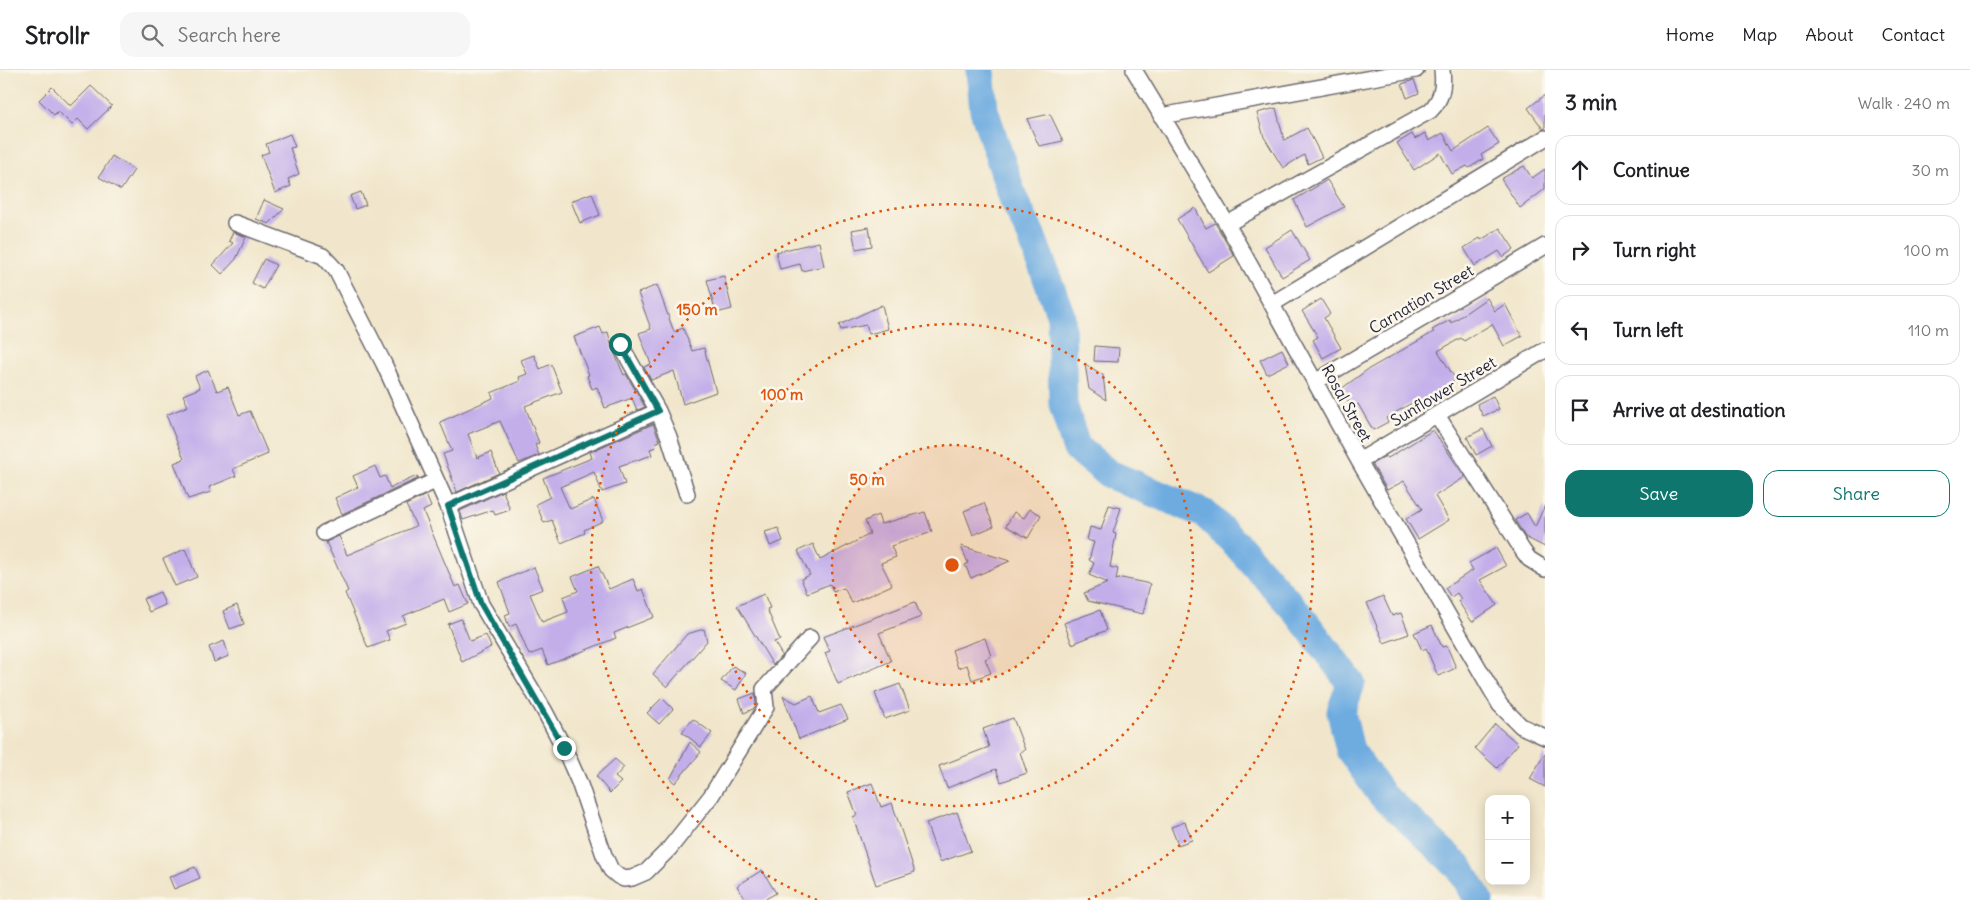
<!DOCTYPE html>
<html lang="en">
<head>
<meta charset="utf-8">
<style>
	body { margin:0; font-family:Delius,sans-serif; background:#f6f6f6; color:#202124 }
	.controls { position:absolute; right:15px; bottom:15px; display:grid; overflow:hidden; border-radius:10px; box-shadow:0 2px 12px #0003 }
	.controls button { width:45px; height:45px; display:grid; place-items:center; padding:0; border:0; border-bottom:1px solid #e0e0e0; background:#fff; color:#202124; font:25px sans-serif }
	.stop { position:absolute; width:15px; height:15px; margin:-11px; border:4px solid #0f766e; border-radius:50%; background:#fff }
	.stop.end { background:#0f766e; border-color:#fff; box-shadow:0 1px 5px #0008 }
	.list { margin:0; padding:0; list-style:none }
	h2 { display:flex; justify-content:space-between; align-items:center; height:65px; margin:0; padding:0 20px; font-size:21px }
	h2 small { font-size:16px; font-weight:400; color:#757577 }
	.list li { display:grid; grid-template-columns:32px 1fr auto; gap:15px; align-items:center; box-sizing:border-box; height:70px; margin:0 10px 10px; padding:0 10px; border:1px solid #e0e0e0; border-radius:15px }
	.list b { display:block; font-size:19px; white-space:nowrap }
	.list em { font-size:16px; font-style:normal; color:#757577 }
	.actions { display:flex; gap:10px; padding:15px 20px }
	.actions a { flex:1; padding:11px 0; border:1px solid #0f766e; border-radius:15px; text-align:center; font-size:18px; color:#0f766e }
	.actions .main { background:#0f766e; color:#fff }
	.icon { flex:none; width:28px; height:28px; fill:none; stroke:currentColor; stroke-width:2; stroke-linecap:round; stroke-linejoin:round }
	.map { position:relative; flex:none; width:1545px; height:830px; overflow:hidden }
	header { display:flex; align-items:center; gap:30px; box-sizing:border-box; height:70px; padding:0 25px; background:#fff; border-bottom:1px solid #e0e0e0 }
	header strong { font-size:24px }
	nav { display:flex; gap:28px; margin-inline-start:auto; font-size:18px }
	.search { width:350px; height:45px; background:#f6f6f6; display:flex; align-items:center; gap:12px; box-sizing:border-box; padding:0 18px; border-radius:15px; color:#757577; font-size:19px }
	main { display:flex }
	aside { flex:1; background:#fff }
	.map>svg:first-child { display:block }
</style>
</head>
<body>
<header>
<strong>Strollr</strong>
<div class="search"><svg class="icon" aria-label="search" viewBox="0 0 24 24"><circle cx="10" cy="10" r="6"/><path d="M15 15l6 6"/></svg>Search here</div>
<nav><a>Home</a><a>Map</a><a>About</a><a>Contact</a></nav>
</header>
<main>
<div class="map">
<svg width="1545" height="830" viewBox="0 0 1545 830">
	<rect width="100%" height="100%" fill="#fbf7ec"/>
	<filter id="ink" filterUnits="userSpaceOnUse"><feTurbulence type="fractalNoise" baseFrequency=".02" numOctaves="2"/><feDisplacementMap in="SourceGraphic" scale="10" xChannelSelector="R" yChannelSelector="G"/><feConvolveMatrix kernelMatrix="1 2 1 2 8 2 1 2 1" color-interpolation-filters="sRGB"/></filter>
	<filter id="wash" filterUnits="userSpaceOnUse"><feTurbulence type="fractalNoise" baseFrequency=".0096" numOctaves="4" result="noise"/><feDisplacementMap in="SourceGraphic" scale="20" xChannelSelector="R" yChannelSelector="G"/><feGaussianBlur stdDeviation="1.12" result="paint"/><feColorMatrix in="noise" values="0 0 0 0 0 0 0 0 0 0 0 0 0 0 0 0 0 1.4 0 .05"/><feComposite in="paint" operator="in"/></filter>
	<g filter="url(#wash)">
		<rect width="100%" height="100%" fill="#f1e6cb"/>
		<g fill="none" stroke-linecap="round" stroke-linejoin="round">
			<path stroke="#6eace0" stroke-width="29" d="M980,0l4,40 29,88 18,37 30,81 2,88 13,43 33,27 96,40 31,30 62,69 53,70 -10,29 9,38 31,44 79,74 19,32"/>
		</g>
		<g id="blocks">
			<path fill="#c3aeea" d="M1414,10l5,13 -12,5 -5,-14z
				M91,16l21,20 -24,23 -10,-10 -6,6 -14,-14 -4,4 -15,-15 13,-13 19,19z
				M1545,25v34h-2l-15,-21z
				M1276,38l8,32 23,-12 15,29 -14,7 -4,-9 -21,13 -19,-31 -7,-24z
				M1050,44l13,27 -24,5 -12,-27z
				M1488,58l11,16 -18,11 2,4 -14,9 -2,-2 -15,8 -12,-21 -26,17 -17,-27 15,-9 3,5 10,-6 4,8 14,-8 10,18z
				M290,64l5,13 -5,1 9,26 -11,5 3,7 -16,7 -14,-38 8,-3 -3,-8z
				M112,86l22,14 -13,20 -22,-13z
				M1524,96l8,12 13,-9v20l-25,19 -19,-29z
				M1327,110l17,27 -37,20 -13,-27z
				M361,122l5,13 -11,4 -5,-13z
				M592,123l8,22 -20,8 -9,-22z
				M264,130l20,9 -15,15 -13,-5z
				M1195,138l11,20 9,-5 19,33 -26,16 -31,-53z
				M869,157l3,19 -16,3 -4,-19z
				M1500,158l14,21 -11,8 -4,-6 -24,15 -11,-18 16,-10 1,2z
				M1292,160l18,30 -28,17 -17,-30z
				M233,162l13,5 -10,22 -14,15 -9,-9 20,-22 -4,-2z
				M819,172l5,24 -22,5 -2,-7 -20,5 -4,-17z
				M264,189l12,6 -13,24 -11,-6z
				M724,206l8,33 -16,4 -9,-33z
				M657,215l17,47 9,-4 9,23 12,-3 12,44 -33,12 -9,-33 -23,9 -7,-13 7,-3 -12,-31 12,-4 -13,-36z
				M1487,228l8,13 10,-7 17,32 -18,10 -12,-22 -28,17 -3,-3 -23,13 18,29 -20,12 3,6 -17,11 -5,-9 -31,18 2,4 -15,8 -15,-26 -6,4 -11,-19 26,-19 67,-38 -2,-2 18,-10 1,3z
				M1321,229l9,15 -6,4 17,30 -18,10 -10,-18 5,-3 -16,-26z
				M882,235l6,24 -19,5 -3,-9 -25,5 -2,-5z
				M600,257l3,7 5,-2 4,16 12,27 2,-1 19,33 -8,3 -5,-12 -27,10 -8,-21 -5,2 -5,-13 2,-1 -15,-38z
				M1095,276l24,2 -1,14 -24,-1z
				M1282,279l7,14 -22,11 -7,-14z
				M534,285l6,14 11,-5 11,28 -37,14 14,37 -4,2 4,10 -20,8 -19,-42 -32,13 9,24 14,-6 8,21 -42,19 -14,-38 9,-3 -12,-29 53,-24 -2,-5 29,-12 -1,-4 8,-3 -6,-14z
				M1085,294l18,11 3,25 -17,-11z
				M208,300l9,21 11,-4 11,28 11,-4 18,43 -35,15 3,7 -27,11 2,5 -23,7 -14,-36 10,-4 -18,-44 22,-9 -5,-11 17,-7 -5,-12z
				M1493,326l6,13 -16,7 -6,-12z
				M653,354l7,17 -5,2 1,4 -6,2 2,6 -33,11 6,18 -23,8 -8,-20 -34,15 10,22 24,-10 9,22 -19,9 1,3 -24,10 -9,-23 -8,3 -8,-19 14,-7 -7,-19 49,-20 -2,-6z
				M1483,359l9,17 -16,9 -9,-18z
				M1433,360l32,47 -30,19 14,24 -31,19 -12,-20 16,-10 -18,-28 -17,9 -15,-26 14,-8 2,2z
				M375,396l5,12 5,-2 5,12 27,-12 2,2 -77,36 -7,-16 23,-11 -5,-11z
				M503,421l7,19 -15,5 -2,-5 -30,10 -3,-9z
				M426,425l5,12 -8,4 32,76 5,-2 8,19 -19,8 -5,-13 -41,17 3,7 -20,8 4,9 -22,8 -23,-55 3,-2 -22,-49 13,-6 8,19 69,-29 -10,-21z
				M984,433l10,23 -21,9 -9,-24z
				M1109,435l12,3 -8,25 3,1 -6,33 8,2 -2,11 6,-2 28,6 -7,30 -55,-13 -4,-8 24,-10 -19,-8 5,-12 -5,-3 5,-18 -7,-2 3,-13 11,3z
				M1545,435v42l-20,-10 -10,-17 12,-7 8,14z
				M1030,439l11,6 -13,23 -22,-12 8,-14 10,6z
				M925,442l7,20 -41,14 5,11 -15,6 11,22 -40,18 -8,-15 -11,4 -3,-8 -23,9 -6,-14 9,-4 -12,-24 15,-7 7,16 50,-26 -5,-13 13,-6 3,9z
				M778,458l5,13 -13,5 -5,-14z
				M961,476l49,15 -39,17 -6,-13 3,-2z
				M1496,478l10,18 -26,14 17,25 -25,17 -14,-21 3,-2 -4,-6 -6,4 -6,-9 28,-18 -4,-7z
				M185,479l12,28 -22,9 -12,-27z
				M598,496l11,23 24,-10 5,12 5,-2 11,28 -40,16 2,5 -68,27 -6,-15 -13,5 -13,-31 -7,3 -4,-12 5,-2 -11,-31 35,-15 9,22 -13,5 12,28 26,-10 -5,-15 15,-6 -6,-14z
				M160,522l5,13 -16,7 -6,-13z
				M764,524l6,14 -3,1 13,31 -6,2 8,13 -9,10 -36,-59z
				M1383,526l9,20 9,-3 8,21 -25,9 -17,-40z
				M915,532l6,15 -42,16 12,28 -53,23 -13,-31 5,-2 -7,-14z
				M237,535l7,19 -14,5 -7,-18z
				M1100,540l7,20 -35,14 -8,-21z
				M461,549l9,22 16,-6 5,12 -29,15 -14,-38z
				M1432,555l10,22 5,-1 9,22 -18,8 -12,-28 -4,2 -8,-17z
				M704,559l3,12 -40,46 -14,-13 34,-40z
				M985,568l6,18 -6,3 6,14 -19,7 -5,-15 -9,3 -6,-18z
				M224,571l5,15 -15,6 -5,-15z
				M733,596l13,7 -10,17 -15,-9z
				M900,614l10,26 -25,9 -10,-26z
				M755,623l1,12 -3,4 -9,4 -5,-14z
				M783,626l13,7 16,-7 7,17 22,-8 7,14 -49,20z
				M662,628l11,11 -14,15 -12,-11z
				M1013,648l12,32 -5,2 7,21 -26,9 -5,-13 -49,19 -8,-22 50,-19 -6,-18z
				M693,649l19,14 -11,14 -19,-15z
				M1495,654l23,20 -21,24 -22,-20z
				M690,672l11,10 -26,31 -5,-4z
				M1545,683v34l-15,-8z
				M615,689l9,8 -9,10 6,5 -11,11 -14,-17z
				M872,713l9,24 11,-4 23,69 -39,13 -23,-68 4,-2 -9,-23z
				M957,742l14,39 -31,11 -14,-39z
				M1185,752l7,18 -14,5 -7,-18z
				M195,797l5,11 -26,11 -5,-12z
				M762,800l14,23 -12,7h-18l-9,-14z"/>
		</g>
	</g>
	<g filter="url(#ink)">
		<use href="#blocks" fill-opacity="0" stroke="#6a676d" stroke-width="1"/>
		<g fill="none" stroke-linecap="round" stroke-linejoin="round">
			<defs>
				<path id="street" d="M1134,0l93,154 132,237 141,244 21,21 24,11
					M1161,46l255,-46
					M235,153l88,33 13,14 48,94 64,142 33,98 63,106 20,38 15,34 25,73 7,15 7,6 6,3 8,-1 14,-6 23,-23 42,-53 55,-89 -2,-18 46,-51
					M1227,154l203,-113c12,-12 14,-24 12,-41
					M1272,234l273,-166
					M620,274l38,67 11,26 18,57
					M1315,312l230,-136
					M1437,345l86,136 6,8 16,10
					M1359,391l186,-111
					M448,436l210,-95
					M324,463l111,-52"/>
			</defs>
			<use href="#street" stroke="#6a676d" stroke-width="18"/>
			<use href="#street" stroke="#fff" stroke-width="15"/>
		</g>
	</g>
	<g fill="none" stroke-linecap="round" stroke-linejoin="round" filter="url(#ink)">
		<path stroke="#0f766e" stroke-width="6" d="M564,678l-83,-144 -33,-98 210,-95 -38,-67"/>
	</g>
	<circle cx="952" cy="495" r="120" fill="#de560e" fill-opacity=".12"/>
	<g fill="none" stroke="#de560e" stroke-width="2.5" stroke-dasharray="2.5 5">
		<circle cx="952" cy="495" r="120"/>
		<circle cx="952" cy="495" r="241"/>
		<path d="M817 830A361 361 0 1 1 1087 830"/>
	</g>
	<g text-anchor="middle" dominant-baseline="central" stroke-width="5" stroke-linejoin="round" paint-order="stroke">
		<g font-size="16" fill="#22223b" stroke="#fbf7ec">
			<text transform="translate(1421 229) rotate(-31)">Carnation Street</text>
			<text transform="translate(1443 321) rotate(-31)">Sunflower Street</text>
			<text transform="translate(1347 333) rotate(61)">Rosal Street</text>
		</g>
	</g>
	<circle cx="952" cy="495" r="8" fill="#de560e" stroke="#fbf7ec" stroke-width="2.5"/>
	<g font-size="15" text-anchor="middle" font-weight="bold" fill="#de560e" stroke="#fbf7ec" stroke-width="5" stroke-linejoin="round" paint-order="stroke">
		<text x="697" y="245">150 m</text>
		<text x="782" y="330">100 m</text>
		<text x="867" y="415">50 m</text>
	</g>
</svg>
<div class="controls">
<button>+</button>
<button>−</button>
</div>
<div class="stop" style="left:620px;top:274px"></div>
<div class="stop end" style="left:564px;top:678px"></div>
</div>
<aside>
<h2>3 min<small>Walk · 240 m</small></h2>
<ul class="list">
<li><svg class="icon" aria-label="ahead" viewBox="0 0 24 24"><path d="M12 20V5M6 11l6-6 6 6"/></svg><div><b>Continue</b></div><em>30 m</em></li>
<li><svg class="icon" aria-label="right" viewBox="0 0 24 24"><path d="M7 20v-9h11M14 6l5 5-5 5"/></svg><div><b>Turn right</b></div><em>100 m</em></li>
<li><svg class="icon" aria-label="left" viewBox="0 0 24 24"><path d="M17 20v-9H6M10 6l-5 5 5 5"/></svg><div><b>Turn left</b></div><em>110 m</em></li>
<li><svg class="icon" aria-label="arrive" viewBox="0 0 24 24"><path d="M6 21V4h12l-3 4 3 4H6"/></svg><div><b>Arrive at destination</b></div></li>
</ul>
<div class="actions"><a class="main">Save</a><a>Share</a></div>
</aside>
</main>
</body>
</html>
